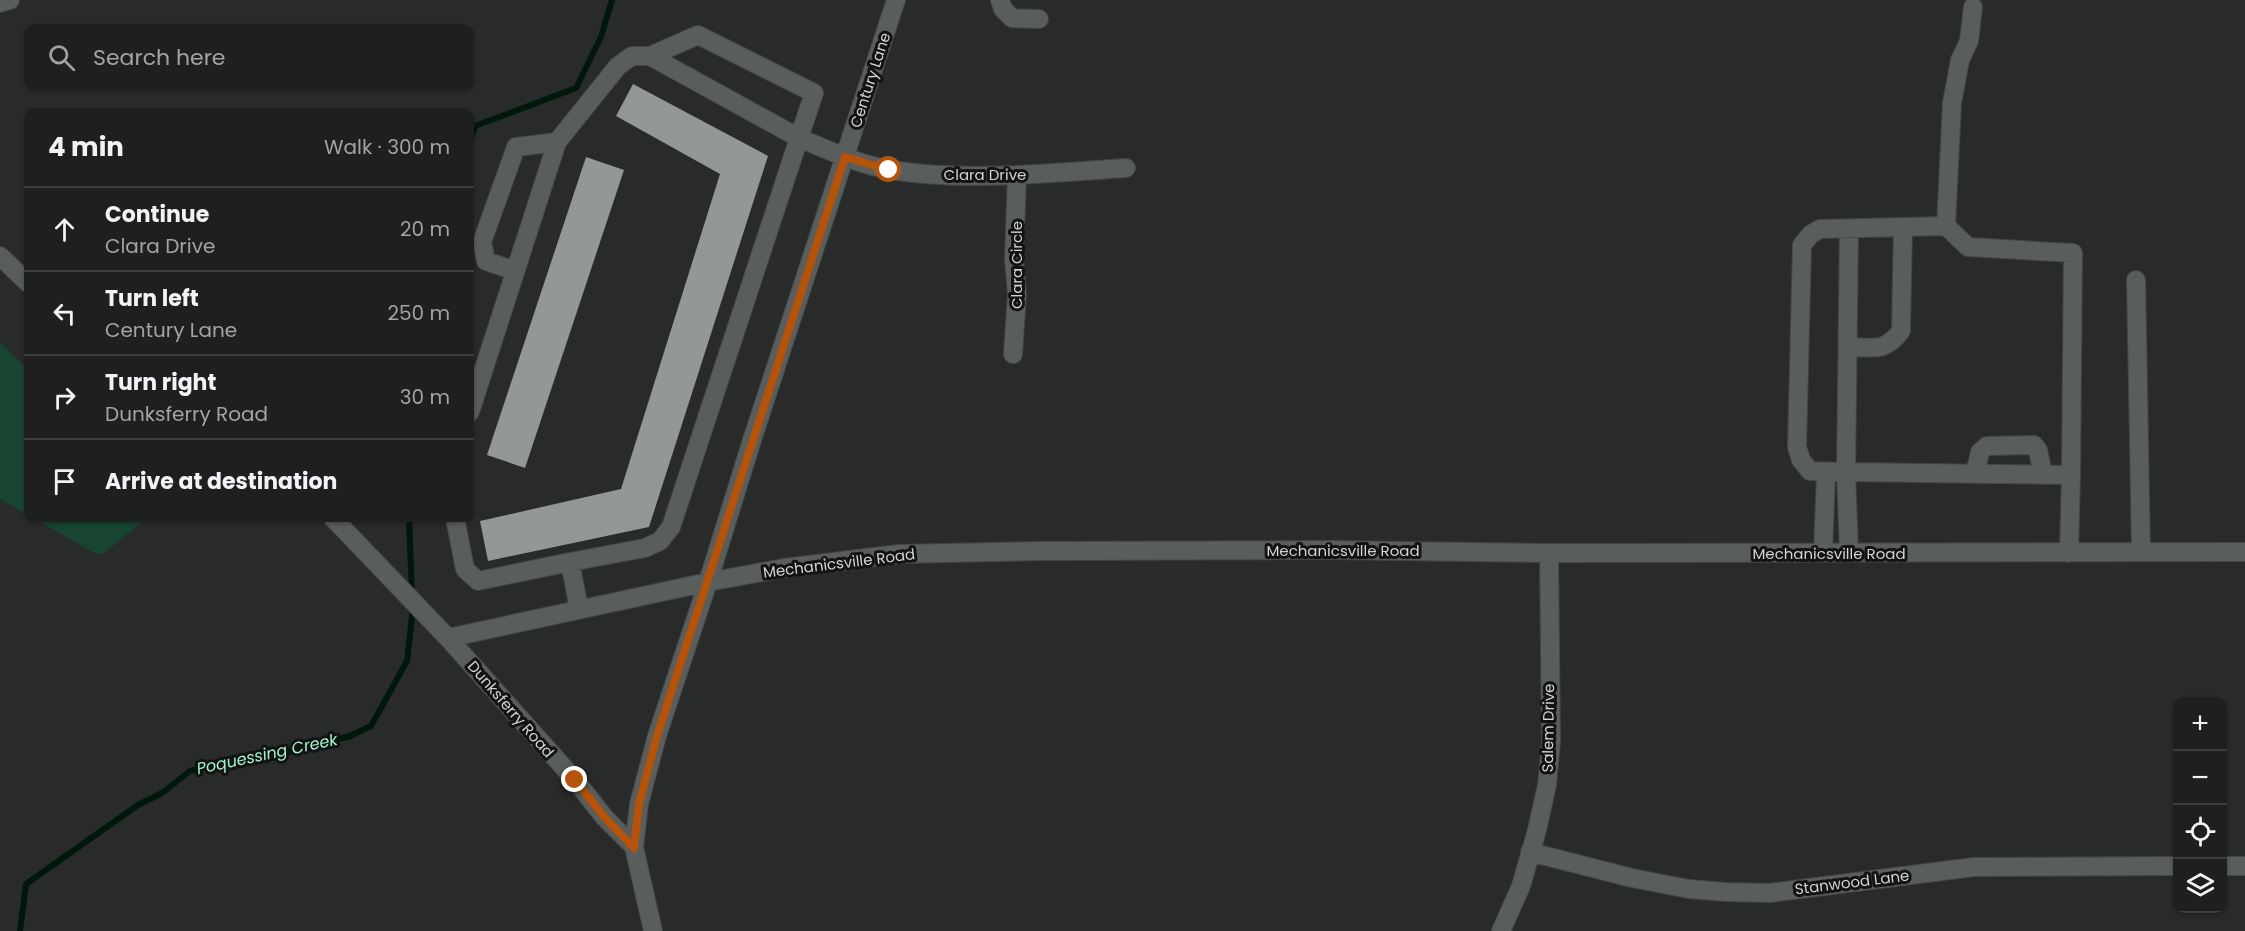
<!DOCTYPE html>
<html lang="en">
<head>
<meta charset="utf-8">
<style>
	body { margin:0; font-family:Poppins,sans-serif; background:#262828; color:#f1f3f6 }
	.controls { position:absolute; right:18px; bottom:18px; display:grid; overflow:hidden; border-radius:12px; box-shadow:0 2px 4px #0004 }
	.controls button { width:54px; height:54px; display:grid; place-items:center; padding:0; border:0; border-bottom:2px solid #3c3e3d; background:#1e201f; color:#f1f3f6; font:30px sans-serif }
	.stop { position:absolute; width:18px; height:18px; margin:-14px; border:4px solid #b45309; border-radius:50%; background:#fff }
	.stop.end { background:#b45309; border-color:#fff; box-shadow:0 2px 6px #0008 }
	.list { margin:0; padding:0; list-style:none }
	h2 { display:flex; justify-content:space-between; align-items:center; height:78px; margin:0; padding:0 24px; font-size:26px }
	h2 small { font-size:20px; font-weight:400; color:#a1a3a4 }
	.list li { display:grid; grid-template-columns:39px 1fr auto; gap:18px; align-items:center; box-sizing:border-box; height:84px; padding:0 24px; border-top:2px solid #3c3e3d }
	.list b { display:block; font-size:22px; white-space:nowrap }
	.list p { margin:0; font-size:20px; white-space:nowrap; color:#a1a3a4 }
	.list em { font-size:20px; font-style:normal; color:#a1a3a4 }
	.icon { flex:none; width:33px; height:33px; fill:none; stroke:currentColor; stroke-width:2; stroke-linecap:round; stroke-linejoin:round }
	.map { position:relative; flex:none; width:2245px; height:931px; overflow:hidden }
	.search { position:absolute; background:#1e201f; box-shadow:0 2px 4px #0004; left:24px; top:24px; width:450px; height:66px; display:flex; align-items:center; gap:15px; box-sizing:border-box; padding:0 21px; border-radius:12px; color:#a1a3a4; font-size:22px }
	.panel { position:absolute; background:#1e201f; box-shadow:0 2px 4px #0004; left:24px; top:108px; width:450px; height:414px; border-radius:12px }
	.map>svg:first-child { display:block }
</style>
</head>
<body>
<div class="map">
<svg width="2245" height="931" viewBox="0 0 2245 931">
	<rect width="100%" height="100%" fill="#282b29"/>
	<path fill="#174532" d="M0,342l28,28v145l-28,-16z
		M33,518h113l-43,36h-7z"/>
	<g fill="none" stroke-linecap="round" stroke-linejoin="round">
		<path stroke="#00170c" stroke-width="6" d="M470,143l5,-17 101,-38 25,-51 11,-37
			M409,518l3,77
			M20,931l6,-47 112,-79 24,-12 28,-22 43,-10 60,-10 57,-15 21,-10 36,-65 6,-53"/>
	</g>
	<path fill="#939795" d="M633,84l135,72 -119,371 -161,34 -8,-40 141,-32 99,-315 -104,-58z
		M586,157l38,13 -99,298 -38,-13z"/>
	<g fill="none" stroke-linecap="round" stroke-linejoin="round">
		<defs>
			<path id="minor" d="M1000,0l3,9 9,9 27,1
				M0,3l10,-3
				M1849,229l-3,243 -36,-1 -9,-11 -4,-13 5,-202 9,-11 9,-5 126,-3 6,-123 8,-43 9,-19 4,-34
				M0,256l28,27
				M515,271l-29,-10 -4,-19 34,-95 41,-5
				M2136,280l5,272
				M1848,347c26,0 36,6 53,-16l2,-104
				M1013,354l4,-60 -3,-35 3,-84
				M470,412l87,-270 61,-76 14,-10h18l48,-21 116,58 -15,45 -149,-82
				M1975,474l5,-22 7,-6 47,-1 4,5 5,25
				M333,518l115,120 127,142 30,38 29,29 19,84
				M455,518l10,51 13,12 92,-19
				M1823,553l3,-81
				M1849,553l-3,-81 225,3 2,-222 -105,-6 -22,-21
				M2069,553l2,-78
				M579,609l-9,-47 75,-14 15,-7 11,-14 128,-389c30,12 60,27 92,32 77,12 157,3 235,-2
				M448,638l260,-56 76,-14 115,-14 143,-3 289,-1 218,3 696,-1
				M634,847l5,-43 18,-68 51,-154 44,-142 144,-440
				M1530,852l102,26 57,11 37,3 43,1 205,-26 204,-1
				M2222,866h23
				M1501,931l20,-45 16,-56 10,-45 4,-43 -2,-189"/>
		</defs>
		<use href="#minor" stroke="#434644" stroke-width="20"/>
		<use href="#minor" stroke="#595d5b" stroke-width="18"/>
	</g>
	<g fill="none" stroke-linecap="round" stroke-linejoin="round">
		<path stroke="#b45309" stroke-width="8" d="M575,780l30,38 29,30 5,-44 18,-68 188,-579 44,13"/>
	</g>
	<g text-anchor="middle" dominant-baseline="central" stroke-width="6" stroke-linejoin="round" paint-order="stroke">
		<g font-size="15" fill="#d1d4d2" stroke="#121312">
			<text transform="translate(870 80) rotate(-72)">Century Lane</text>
			<text x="985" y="174">Clara Drive</text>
			<text transform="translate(1016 265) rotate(-90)">Clara Circle</text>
			<text x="1343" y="550">Mechanicsville Road</text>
			<text x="1829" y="553">Mechanicsville Road</text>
			<text transform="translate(839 563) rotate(-7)">Mechanicsville Road</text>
			<text transform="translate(511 709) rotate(49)">Dunksferry Road</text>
			<text transform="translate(1548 728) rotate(-89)">Salem Drive</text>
			<text transform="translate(1852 882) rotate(-7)">Stanwood Lane</text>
		</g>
		<g font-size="16" font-style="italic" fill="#a2f4cd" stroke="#121312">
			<text transform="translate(267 754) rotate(-12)">Poquessing Creek</text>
		</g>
	</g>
</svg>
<div class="controls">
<button>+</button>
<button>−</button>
<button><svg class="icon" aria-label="locate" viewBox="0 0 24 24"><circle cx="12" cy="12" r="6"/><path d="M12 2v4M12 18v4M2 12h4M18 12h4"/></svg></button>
<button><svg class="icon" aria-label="layers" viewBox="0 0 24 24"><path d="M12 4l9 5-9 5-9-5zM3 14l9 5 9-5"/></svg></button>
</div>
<div class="stop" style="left:889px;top:170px"></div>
<div class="stop end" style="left:575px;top:780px"></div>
<div class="search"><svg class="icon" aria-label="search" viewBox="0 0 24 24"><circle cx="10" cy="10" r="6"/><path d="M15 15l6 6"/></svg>Search here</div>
<section class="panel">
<h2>4 min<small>Walk · 300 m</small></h2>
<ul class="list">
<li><svg class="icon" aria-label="ahead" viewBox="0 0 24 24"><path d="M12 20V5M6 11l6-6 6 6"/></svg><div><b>Continue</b><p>Clara Drive</p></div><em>20 m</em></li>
<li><svg class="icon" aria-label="left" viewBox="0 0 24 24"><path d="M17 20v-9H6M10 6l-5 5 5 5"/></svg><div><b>Turn left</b><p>Century Lane</p></div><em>250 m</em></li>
<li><svg class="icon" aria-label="right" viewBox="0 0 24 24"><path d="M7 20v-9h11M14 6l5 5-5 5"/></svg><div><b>Turn right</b><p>Dunksferry Road</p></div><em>30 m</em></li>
<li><svg class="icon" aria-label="arrive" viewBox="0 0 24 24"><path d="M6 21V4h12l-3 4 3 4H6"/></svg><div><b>Arrive at destination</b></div></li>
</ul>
</section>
</div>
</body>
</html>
